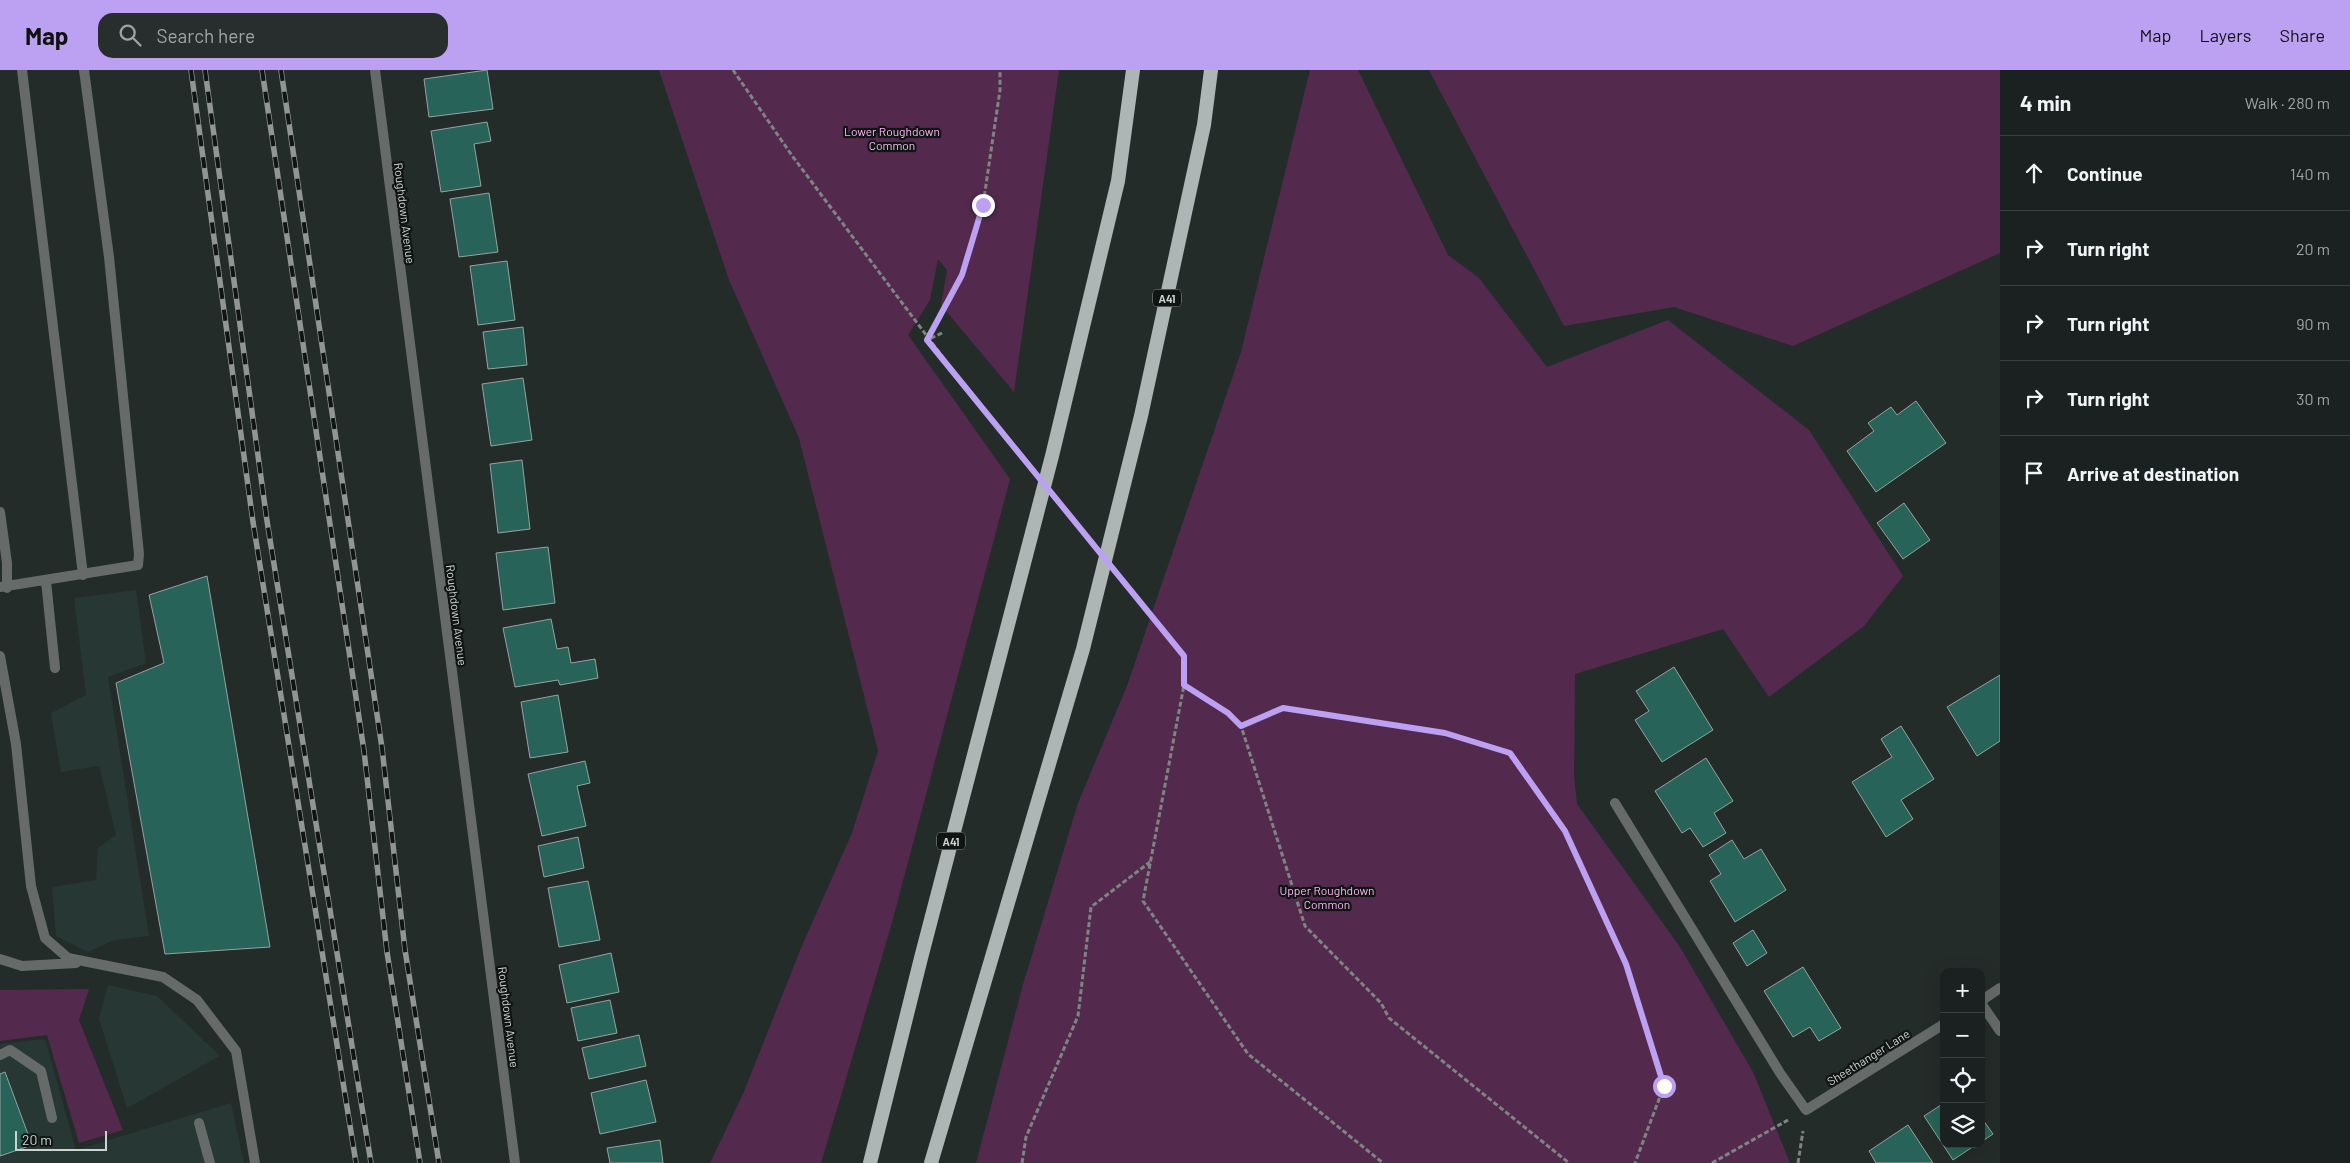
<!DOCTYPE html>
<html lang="en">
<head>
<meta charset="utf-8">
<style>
	body { margin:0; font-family:Barlow,sans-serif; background:#282e2d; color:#f1f3f6 }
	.controls { position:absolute; right:15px; bottom:15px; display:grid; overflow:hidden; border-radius:10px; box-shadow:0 5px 20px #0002 }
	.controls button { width:45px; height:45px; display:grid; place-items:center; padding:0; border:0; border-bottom:1px solid #393e3e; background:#1b2120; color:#f1f3f6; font:25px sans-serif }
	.scale { position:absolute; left:15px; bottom:12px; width:92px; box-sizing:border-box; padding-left:5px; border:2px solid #cdd2d1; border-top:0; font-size:14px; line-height:18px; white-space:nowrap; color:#cdd2d1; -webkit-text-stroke:4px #101413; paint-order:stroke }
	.stop { position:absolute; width:15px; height:15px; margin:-11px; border:4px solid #bca0f2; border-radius:50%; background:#fff }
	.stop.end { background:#bca0f2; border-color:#fff; box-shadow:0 1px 5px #0008 }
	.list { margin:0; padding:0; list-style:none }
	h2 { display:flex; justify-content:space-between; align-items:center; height:65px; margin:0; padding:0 20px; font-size:21px }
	h2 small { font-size:16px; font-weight:400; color:#a0a3a5 }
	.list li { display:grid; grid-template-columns:32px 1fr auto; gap:15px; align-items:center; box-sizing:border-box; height:75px; padding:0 20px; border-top:1px solid #393e3e }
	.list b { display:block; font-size:19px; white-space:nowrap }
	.list em { font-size:16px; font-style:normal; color:#a0a3a5 }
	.icon { flex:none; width:28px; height:28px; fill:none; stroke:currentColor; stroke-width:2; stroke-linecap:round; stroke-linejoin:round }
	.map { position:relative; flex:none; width:2000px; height:1093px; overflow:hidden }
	header { display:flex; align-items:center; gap:30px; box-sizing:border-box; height:70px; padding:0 25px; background:#bca0f2; color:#111 }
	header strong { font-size:24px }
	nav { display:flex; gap:28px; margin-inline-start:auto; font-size:18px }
	.search { width:350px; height:45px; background:#282e2d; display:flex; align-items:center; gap:12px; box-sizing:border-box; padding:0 18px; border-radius:15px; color:#a0a3a5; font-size:19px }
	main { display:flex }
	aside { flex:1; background:#1b2120 }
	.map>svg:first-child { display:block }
</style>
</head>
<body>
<header>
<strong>Map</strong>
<div class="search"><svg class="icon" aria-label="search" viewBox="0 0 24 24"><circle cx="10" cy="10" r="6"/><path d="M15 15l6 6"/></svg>Search here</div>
<nav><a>Map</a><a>Layers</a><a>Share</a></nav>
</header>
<main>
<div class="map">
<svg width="2000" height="1093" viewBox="0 0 2000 1093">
	<rect width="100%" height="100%" fill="#242c2a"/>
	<path fill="#273734" d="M136,520l10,73 -38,14 41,259 -35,4 -26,12 -32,-16 -4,-49 44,-7 2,-32 18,-13 -17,-69 -38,6 -10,-59 35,-18 -12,-97z
		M108,915l49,11 63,60 -93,52 -28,-89z
		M45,969l31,111 155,-47 13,60h-244v-119z"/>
	<path fill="#532a4e" d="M659,0h400l-45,322 -73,-87 6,-35 -9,-11 -8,41 -22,35 102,144 -119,447 -70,237h-111l33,-69 58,-146 51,-115 26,-82 -79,-313 -70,-158z
		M1310,0h48l90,185 31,23 68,89 121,-47 141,110 94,146 -39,50 -95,71 -46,-68 -148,45 -1,103 3,27 103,143 73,125 37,91h-814l46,-175 56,-185 49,-117 114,-334z
		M1429,0h571v183l-207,93 -119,-39 -110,19z
		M89,919l-10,31 44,110 -44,13 -32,-108 -47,6v-51z"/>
	<path fill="#276359" stroke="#98a2a0" d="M487,0l6,39 -64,8 -5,-38z
		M487,52l4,19 -17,3 7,42 -40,6 -10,-61z
		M489,123l9,59 -39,5 -9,-58z
		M507,191l8,59 -37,5 -8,-59z
		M523,257l4,38 -39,4 -5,-37z
		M523,308l9,62 -41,6 -9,-62z
		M1916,331l30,42 -70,49 -29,-41 27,-20 -6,-8 23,-16 6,8z
		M522,390l8,69 -32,4 -8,-69z
		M1904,433l26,37 -27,19 -26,-36z
		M548,477l7,56 -52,7 -7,-57z
		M207,506l63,371 -105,7 -49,-271 48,-20 -15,-68z
		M551,549l6,30 11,-2 3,16 24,-4 3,19 -38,7 -2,-5 -43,7 -12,-59z
		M1674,597l39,63 -51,32 -27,-42 14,-9 -13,-20z
		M2000,605v66l-23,15 -30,-49z
		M558,625l10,57 -38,6 -9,-56z
		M1901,656l33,53 -33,21 12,19 -27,18 -34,-55 40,-25 -11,-18z
		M1706,688l27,43 -19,12 12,20 -23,14 -13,-19 -8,5 -27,-42z
		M585,691l5,22 -13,3 9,40 -44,10 -14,-62z
		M578,767l6,31 -40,9 -6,-31z
		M1732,770l12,19 17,-10 25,41 -51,32 -25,-41 11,-7 -12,-19z
		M588,811l12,59 -41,7 -11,-59z
		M1753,860l14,23 -20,13 -14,-23z
		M611,883l8,39 -52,11 -8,-38z
		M1803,897l38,61 -22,13 -9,-14 -17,10 -29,-46z
		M610,930l7,33 -39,8 -7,-33z
		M639,965l7,31 -57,13 -7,-31z
		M5,1002l27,73 -32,11v-82z
		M646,1010l10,42 -56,12 -9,-41z
		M1944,1033v41h33l-24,16 -29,-44z
		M1981,1047l12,17 -12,8z
		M1908,1055l25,38h-57l-7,-12z
		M660,1070l3,23h-53l-3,-15z"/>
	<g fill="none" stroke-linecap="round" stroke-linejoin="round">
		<path stroke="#7d8482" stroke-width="3" stroke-dasharray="5 2.5" stroke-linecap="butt" d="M733,0l60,87 184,246
			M942,263l-15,7 35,-65 21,-70 17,-115v-20
			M1184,587v28l-41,216 105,153 135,109
			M1184,615l44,28 13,13 64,200 76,77 8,15 180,145
			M1241,656l42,-18 162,25 65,20 55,78 61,133 38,122 -29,77
			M1022,1093l4,-26 52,-121 13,-109 59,-45
			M1712,1093l76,-43
			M1798,1093l5,-32"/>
		<path stroke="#666a69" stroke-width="10" d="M22,0l61,505
			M0,442l7,51v25
			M46,511l9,87
			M0,517l138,-22 1,-11 -30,-297 -25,-187
			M0,586l16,88 15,142 14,52 23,20 95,19 34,23 39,51 19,112
			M0,889l22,7 54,-3
			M0,985l10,-5 31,21 11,47
			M199,1053l11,40"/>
		<path stroke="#666a69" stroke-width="10" d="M375,0l140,1093
			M1615,733l165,270 26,37 138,-86
			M1981,931l19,-13
			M1981,933l19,28"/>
		<path stroke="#adb6b4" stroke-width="14" d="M870,1093l51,-205 131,-502 66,-275 15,-111
			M931,1093l152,-514 58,-233 63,-291 7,-55"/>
		<defs>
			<path id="rail" d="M191,0l62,452 103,641
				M205,0l62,451 104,642
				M262,0l102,681 23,201 33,211
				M281,0l101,678 23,202 34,213"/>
		</defs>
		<use href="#rail" stroke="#909694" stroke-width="5.5"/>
		<use href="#rail" stroke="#101413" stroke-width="4" stroke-dasharray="11" stroke-linecap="butt"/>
		<path stroke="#7d8482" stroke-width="3" stroke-dasharray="5 2.5" stroke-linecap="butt" d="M977,333l207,254"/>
	</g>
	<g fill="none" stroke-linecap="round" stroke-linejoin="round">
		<path stroke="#bca0f2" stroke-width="6" d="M983,135l-21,70 -35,65 257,316v29l44,28 13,13 42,-18 162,25 65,20 55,78 61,133 38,122"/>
	</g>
	<g text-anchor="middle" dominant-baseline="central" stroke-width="4.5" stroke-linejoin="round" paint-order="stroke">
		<g fill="#101413" stroke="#949998" stroke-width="1">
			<rect x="1153" y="219.5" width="28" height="17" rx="4"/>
			<rect x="937" y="762.5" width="28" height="17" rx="4"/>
		</g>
		<g font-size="11" font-weight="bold" fill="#cdd2d1">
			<text x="1167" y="228">A41</text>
			<text x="951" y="771">A41</text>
		</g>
		<g font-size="12" fill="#fbb7f2" stroke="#101413">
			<text x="892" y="61">Lower Roughdown<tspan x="892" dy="14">Common</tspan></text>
			<text x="1327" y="820">Upper Roughdown<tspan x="1327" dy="14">Common</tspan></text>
		</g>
		<g font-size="12" fill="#cdd2d1" stroke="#101413">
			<text transform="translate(405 143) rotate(83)">Roughdown Avenue</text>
			<text transform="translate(457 545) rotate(83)">Roughdown Avenue</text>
			<text transform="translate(509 947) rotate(83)">Roughdown Avenue</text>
			<text transform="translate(1868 987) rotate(-32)">Sheethanger Lane</text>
		</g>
	</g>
</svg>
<div class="controls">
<button>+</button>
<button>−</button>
<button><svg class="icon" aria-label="locate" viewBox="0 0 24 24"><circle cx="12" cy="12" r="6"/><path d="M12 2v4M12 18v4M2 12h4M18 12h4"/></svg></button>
<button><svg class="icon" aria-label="layers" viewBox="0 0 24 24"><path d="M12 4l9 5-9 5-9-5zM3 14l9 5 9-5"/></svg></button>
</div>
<div class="scale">20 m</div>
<div class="stop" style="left:1664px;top:1016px"></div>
<div class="stop end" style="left:983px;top:135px"></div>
</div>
<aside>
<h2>4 min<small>Walk · 280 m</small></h2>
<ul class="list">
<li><svg class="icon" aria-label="ahead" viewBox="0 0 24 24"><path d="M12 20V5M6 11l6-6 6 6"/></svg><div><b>Continue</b></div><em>140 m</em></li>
<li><svg class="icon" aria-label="right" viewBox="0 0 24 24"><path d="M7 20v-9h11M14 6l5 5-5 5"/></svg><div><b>Turn right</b></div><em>20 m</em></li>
<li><svg class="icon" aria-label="right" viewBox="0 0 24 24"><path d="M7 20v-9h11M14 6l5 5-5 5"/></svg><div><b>Turn right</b></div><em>90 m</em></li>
<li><svg class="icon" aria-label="right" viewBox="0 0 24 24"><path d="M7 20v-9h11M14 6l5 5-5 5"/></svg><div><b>Turn right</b></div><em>30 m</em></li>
<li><svg class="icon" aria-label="arrive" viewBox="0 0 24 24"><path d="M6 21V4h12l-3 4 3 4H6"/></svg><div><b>Arrive at destination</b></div></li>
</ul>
</aside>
</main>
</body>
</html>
